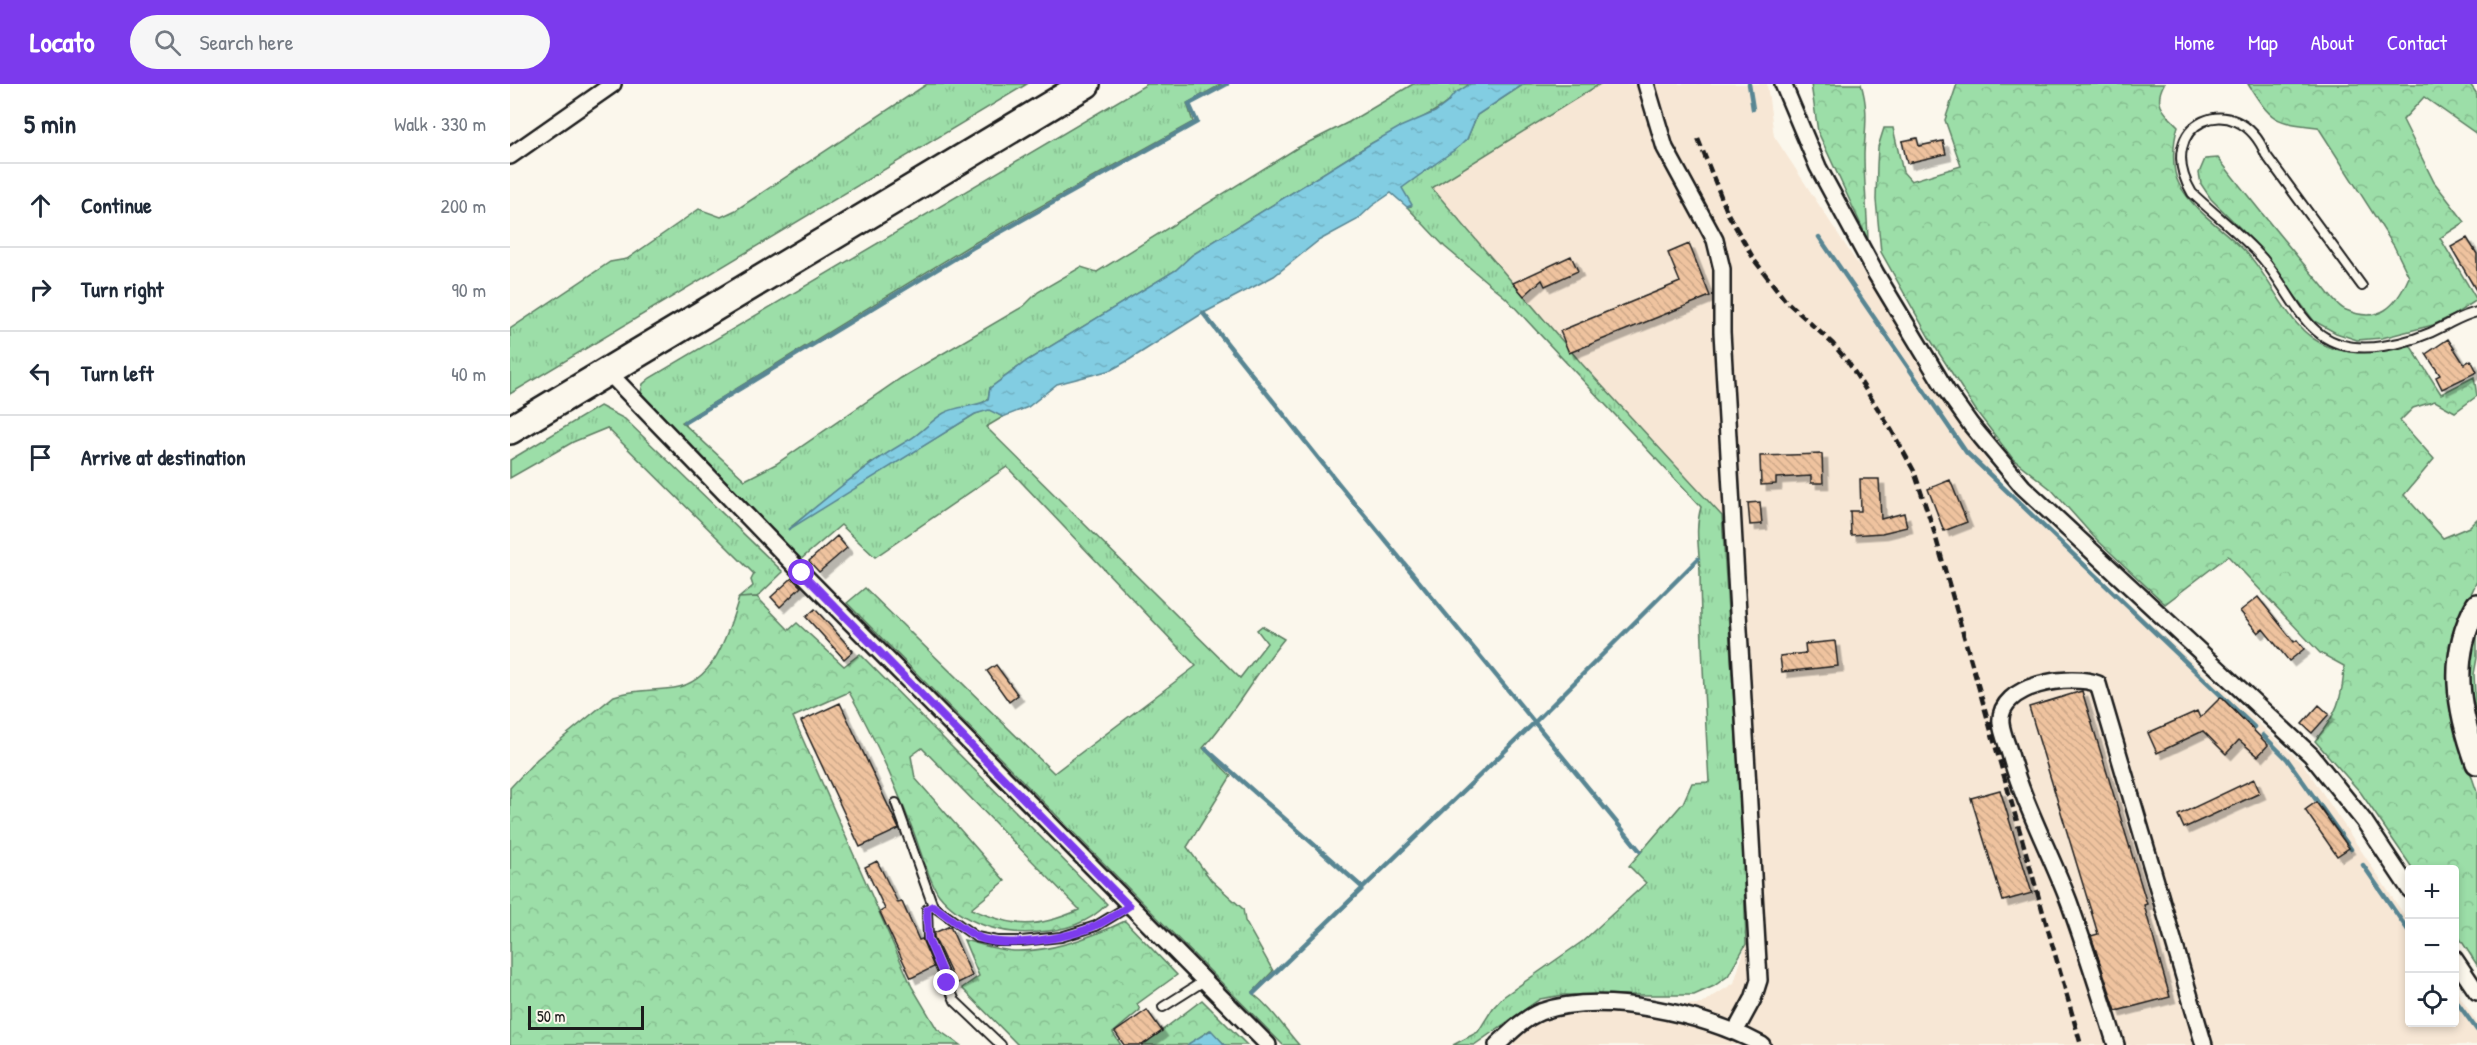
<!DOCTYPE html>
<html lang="en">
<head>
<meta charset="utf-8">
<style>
	body { margin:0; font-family:"Patrick Hand",sans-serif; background:#f6f6f7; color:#1f2937 }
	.controls { position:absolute; right:18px; bottom:18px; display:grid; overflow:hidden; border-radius:6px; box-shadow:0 3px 9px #0003 }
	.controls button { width:54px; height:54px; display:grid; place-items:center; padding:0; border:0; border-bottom:2px solid #e0e1e3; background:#fff; color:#1f2937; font:30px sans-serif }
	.scale { position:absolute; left:18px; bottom:15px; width:116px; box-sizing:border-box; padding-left:6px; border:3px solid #1c1c1c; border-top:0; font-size:16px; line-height:21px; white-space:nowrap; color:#1c1c1c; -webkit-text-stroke:4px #fbf7ec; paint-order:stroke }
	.stop { position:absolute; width:18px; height:18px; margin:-14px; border:4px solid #7c3aed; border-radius:50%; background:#fff }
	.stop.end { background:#7c3aed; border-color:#fff; box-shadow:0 2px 6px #0008 }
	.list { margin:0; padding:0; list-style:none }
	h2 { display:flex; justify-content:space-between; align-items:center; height:78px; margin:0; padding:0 24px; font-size:26px }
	h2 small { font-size:20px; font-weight:400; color:#747a83 }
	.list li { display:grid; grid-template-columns:39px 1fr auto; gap:18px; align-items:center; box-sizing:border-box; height:84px; padding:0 24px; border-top:2px solid #e0e1e3 }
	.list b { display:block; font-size:22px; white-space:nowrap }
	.list em { font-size:20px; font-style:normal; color:#747a83 }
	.icon { flex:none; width:33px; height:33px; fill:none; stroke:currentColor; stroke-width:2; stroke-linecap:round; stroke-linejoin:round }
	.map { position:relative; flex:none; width:1967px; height:961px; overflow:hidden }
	header { display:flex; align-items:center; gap:36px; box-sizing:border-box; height:84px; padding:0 30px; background:#7c3aed; color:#fff }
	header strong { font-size:28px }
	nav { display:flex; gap:33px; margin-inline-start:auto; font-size:21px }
	.search { width:420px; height:54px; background:#f6f6f7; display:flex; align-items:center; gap:15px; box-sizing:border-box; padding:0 21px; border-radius:33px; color:#747a83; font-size:22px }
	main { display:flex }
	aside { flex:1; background:#fff }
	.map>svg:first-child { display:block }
</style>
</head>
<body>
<header>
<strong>Locato</strong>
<div class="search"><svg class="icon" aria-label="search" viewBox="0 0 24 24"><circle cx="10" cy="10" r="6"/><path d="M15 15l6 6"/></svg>Search here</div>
<nav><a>Home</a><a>Map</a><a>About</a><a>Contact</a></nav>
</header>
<main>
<aside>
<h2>5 min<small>Walk · 330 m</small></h2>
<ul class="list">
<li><svg class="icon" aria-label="ahead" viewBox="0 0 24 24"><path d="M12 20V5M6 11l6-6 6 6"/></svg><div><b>Continue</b></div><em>200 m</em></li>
<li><svg class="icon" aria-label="right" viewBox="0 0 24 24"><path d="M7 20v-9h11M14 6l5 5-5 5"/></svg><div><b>Turn right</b></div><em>90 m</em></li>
<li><svg class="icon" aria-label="left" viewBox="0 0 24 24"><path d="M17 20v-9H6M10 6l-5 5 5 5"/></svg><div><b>Turn left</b></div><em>40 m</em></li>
<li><svg class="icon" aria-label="arrive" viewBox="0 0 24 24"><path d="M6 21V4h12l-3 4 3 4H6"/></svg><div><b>Arrive at destination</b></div></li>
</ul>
</aside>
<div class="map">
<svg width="1967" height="961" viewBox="0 0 1967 961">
	<defs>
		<pattern id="grass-tufts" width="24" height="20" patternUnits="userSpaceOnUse" patternTransform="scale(1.5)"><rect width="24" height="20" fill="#9cdea8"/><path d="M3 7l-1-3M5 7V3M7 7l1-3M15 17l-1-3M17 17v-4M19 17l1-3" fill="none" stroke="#86be90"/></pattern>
		<pattern id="forest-crowns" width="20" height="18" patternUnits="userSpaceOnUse" patternTransform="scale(1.5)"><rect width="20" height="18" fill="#9cdea8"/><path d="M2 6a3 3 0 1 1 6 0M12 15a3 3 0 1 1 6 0" fill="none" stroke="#86be90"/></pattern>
		<pattern id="water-ripples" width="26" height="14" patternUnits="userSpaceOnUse" patternTransform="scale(1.5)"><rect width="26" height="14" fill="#82cde2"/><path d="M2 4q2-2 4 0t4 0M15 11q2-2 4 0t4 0" fill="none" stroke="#70afc1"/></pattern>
		<pattern id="building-back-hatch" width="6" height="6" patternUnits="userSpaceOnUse" patternTransform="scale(1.5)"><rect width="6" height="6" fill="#efc39f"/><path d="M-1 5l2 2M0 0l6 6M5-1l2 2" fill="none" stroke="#cca788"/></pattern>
		<filter id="shadow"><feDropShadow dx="5.5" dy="5.5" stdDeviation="0" flood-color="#0004"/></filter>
	</defs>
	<rect width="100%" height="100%" fill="#fbf7ec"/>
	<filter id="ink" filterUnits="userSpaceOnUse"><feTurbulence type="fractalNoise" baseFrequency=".0167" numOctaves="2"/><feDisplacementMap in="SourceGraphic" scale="12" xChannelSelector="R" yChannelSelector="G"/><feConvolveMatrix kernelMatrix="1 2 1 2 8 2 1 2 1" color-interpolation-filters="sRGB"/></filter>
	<g filter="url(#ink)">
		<path fill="#f7e7d5" d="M1090,0h167l7,52 233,356 296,272 106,158 1,100h44l1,-33 22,34v22h-969l25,-34 168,-7 33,-21 12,-39 -24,-427 -140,-153 -151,-177z"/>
		<path fill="url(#grass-tufts)" stroke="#5c7d62" stroke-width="1.5" d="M417,0h100l-517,310v-65l100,-67 17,-3 72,-50 22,8 15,-7z
			M637,0h75l-35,19 6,19 -224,124 -287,176 63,58 31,-16 125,-86 123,-72 14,-14 43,-25 16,5 200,-124 52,-26 64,-38h57c-13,8 -21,19 -34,26 -20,13 -43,21 -64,33l-180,112 -16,15 -148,90 -38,28 -2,11 -9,6 -36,9 -34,27 -38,22 -79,63 183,-112 14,-5 14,8 -17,10 254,251 27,-35 -10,-13 5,-4 22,13c-29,35 -50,75 -81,109l28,28 -44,71 24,33 32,29 2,12 28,50 -21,22c19,14 31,34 47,52h-16l-436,-442 18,-15 189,185 142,-107 -189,-199 -132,90 -34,-32 -41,35 -150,-152 -9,-16 2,-8 7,-6z
			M1014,0h76l-168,104 150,176 140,152 21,330 3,98 -18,32 -14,10 -20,9h-131l-23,4 -66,46h-21l25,-13 15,-24 10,-11 80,-56 63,-58 -17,-17 54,-63 9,-20 17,-1c-4,-69 -8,-138 -9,-207 0,-24 -6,-44 1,-68l-195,-209 -61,-51 -38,-40 4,-1 -10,-18 66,-49 10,-24z
			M90,322l25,13 158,153 -26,25 -18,1 14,-12 -2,-6 3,-6 -147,-146 -34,14 -63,36v-18z"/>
		<path fill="url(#forest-crowns)" stroke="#5c7d62" stroke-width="1.5" fill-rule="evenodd" d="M1301,0h50c8,25 4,45 3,70 0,28 3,57 4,86l-50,-108z
			M1447,0h207c-11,20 0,28 14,42 -5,16 -7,43 1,58 15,28 45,45 67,68 28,29 43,81 83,95 28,10 54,4 81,-2l31,49 33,-17 3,19 -22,16 -20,-11 -22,7 -13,13 34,38 -30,36 39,43 26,-11 8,-8v62l-22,47 -4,24 -2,45 5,27 23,68v173l-22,-34 -1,-61 -41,-1 -52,-76 -46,-52c21,-26 28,-42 29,-75l-24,-13 -92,-97 -63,48 -72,-68 -41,-46 -39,-31 -36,-47 -47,-73 -49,-87 -5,-52 1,-35 1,-18 6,-19h9l10,44 8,9 50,-15 -16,-46z
			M1738,0h222l7,10v40l-53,-37 -21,23 31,62 31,40 -25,16 37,62 -23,15 -21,10 -51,13 -25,2 -21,-7 -22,-12 -60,-79 -43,-43 -10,-15 -2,-11 6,-14 13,-1c33,42 67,85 102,125 7,8 16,23 26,27 33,14 50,-3 63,-33l-15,-31 -76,-119c-44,-5 -46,-5 -70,-43z
			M247,513l32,33 8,-7 47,43 16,-12 247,250c-19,20 -42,26 -69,28 -33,4 -77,-9 -99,-37 -10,-13 -20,-50 -27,-67 -18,-46 -39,-94 -63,-136l-56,25 119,270 25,42 23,16h-450v-257l27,-29 77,-63c20,-7 39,-5 60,-8 42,-6 54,-57 65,-90zM412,664l157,161v1c-44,19 -63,18 -108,-1l34,-28 -90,-103 -4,-22z
			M1967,546v28l-3,16 3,55c-13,-35 -12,-64 0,-99z
			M615,837l52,54 -40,29 3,6 -27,23 8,12h-103l-56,-57 17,-12 -15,-36c16,4 34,10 50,11 38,1 78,-14 111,-30z
			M692,916l45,45h-22l-15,-15 -22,15h-45z"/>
		<path fill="url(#water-ripples)" stroke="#598693" stroke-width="1.5" d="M960,0h54l-47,31 -10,24 -7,7 -58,42 10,17 -5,2 -16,-14 -19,13 -15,14 -39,21 -44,35 -74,39 -71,45 -18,10 -54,14 -29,23 -25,10 -14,-7 -14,4 -187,116c38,-32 76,-64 119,-89 14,-7 23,-20 37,-28 15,-8 30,-5 44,-13l2,-12 38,-28 148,-90 16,-15 180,-112 28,-16 35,-15 12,-9 7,-9z
			M701,946l14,15h-37v-1z"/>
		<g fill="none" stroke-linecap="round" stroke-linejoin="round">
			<path stroke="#598693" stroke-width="4.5" d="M1239,0l4,25
				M1309,153l147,215 288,275
				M693,229l136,171 301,367
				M175,338l287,-174 225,-126 -8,-18 38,-20
				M1753,651l24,24 64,90
				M696,665l157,139
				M1853,781l47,68
				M744,909l280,-270 164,-164
				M1944,914l23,32"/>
		</g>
		<path fill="url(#building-back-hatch)" stroke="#1c1c1c" stroke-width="1.5" filter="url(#shadow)" d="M1407,54l2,8 24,-5 3,13 -39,9 -5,-22z
			M1957,154l10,16v38l-26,-45z
			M1179,160l21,52 -141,57 -9,-22 120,-49 -12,-29z
			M1061,172l7,15 -33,15 -3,-6 -18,16 -11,-13z
			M1938,255l16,25 7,-4 6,12 -35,17 -6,-12 4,-2 -14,-21z
			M1312,370l1,29h-12v-7l-35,2v6l-15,1 -1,-29z
			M1350,395h19l2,40 23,-6 3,14 -25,6 -31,2 -1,-24h11z
			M1440,396l17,42 -23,9 -16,-42z
			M1250,418l2,22 -12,1 -2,-22z
			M327,452l10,12 -28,24 -10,-11z
			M282,494l9,9 -21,20 -9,-10z
			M1748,513l36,45 3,-2 7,9 -15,12 -26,-32 -5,4 -18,-22z
			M305,525l38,42 -9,8 -38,-42z
			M1325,557l3,25 -56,6 -2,-16 26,-3 -1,-9z
			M486,581l22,30 -9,7 -22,-31z
			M1572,607l65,213 -3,1 26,92 -54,14 -25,-75 7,-2 -69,-227z
			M1711,613l47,48 -10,11 -19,-16 -13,14 -23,-23 -46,22 -9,-20 49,-22 3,7z
			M330,619l59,126 -39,18 -59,-126z
			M1809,621l10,9 -17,19 -10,-9z
			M1744,695l6,14 -76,35 -6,-13z
			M1490,706l32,103 -29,8 -32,-103z
			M1806,718l33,46 -12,8 -32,-46z
			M367,777l21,42 4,-1 17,38 3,-1 12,28 -23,11 -31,-66 5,-3 -20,-42z
			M440,842l22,50 -16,8 -22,-47v-4z
			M637,926l15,21 -20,14h-18l-9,-13z"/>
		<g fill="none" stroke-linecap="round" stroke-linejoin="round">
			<defs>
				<path id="lane" d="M1852,202l-96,-131c-29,-71 -115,-31 -74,38 23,22 50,42 71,66 36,43 45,99 120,87 20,-3 43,-10 61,-20 12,-6 20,-11 33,-14
					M386,719l37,103 43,31 21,4h24l40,-4 35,-11 33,-20
					M423,822l-6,3 1,29 27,63 46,44
					M653,923l41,-26"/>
				<path id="street" d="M1136,0l19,64 50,92 7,29v63l37,648 -6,19 -18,33
					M1273,0l35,83 58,107 70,116 25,35 52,62 288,268 53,66 46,69
					M0,72l103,-72
					M98,288l194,201 466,472
					M1944,874l23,34
					M987,961c13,-12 26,-26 43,-33 63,-22 164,2 222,33
					M1606,961c-15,-48 -30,-96 -47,-143 -19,-50 -45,-97 -59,-148 -3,-10 -8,-21 -9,-31 -4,-39 71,-50 97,-39l106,361"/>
				<path id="secondary" d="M1967,521c-29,52 -19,105 0,158"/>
				<path id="highway" d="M0,346l576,-346"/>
			</defs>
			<use href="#lane" stroke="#1c1c1c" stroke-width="12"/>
			<use href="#street" stroke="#1c1c1c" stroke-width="20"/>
			<use href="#secondary" stroke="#1c1c1c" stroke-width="26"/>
			<use href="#highway" stroke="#1c1c1c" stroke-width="32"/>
			<use href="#lane" stroke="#fbf7ec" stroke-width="8"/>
			<use href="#street" stroke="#fbf7ec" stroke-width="15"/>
			<use href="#secondary" stroke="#fbf7ec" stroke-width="21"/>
			<use href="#highway" stroke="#fbf7ec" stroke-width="27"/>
			<path stroke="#1c1c1c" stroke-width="4.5" stroke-dasharray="9 4.5" stroke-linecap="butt" d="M1188,55l30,75 27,47 30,39 48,44 15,18 44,69 22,40 19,57 148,517"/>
		</g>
	</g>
	<g fill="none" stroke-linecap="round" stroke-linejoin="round" filter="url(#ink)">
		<path stroke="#7c3aed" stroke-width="8" d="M292,489l327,333c-11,7 -21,14 -32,19 -26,13 -97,26 -123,10 -14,-8 -27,-20 -41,-29l-6,3 1,30 19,44"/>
	</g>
</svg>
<div class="controls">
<button>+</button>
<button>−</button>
<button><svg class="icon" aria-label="locate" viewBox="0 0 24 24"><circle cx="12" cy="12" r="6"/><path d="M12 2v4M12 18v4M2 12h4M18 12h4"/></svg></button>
</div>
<div class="scale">50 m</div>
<div class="stop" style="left:292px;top:489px"></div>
<div class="stop end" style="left:437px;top:899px"></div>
</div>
</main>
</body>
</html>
